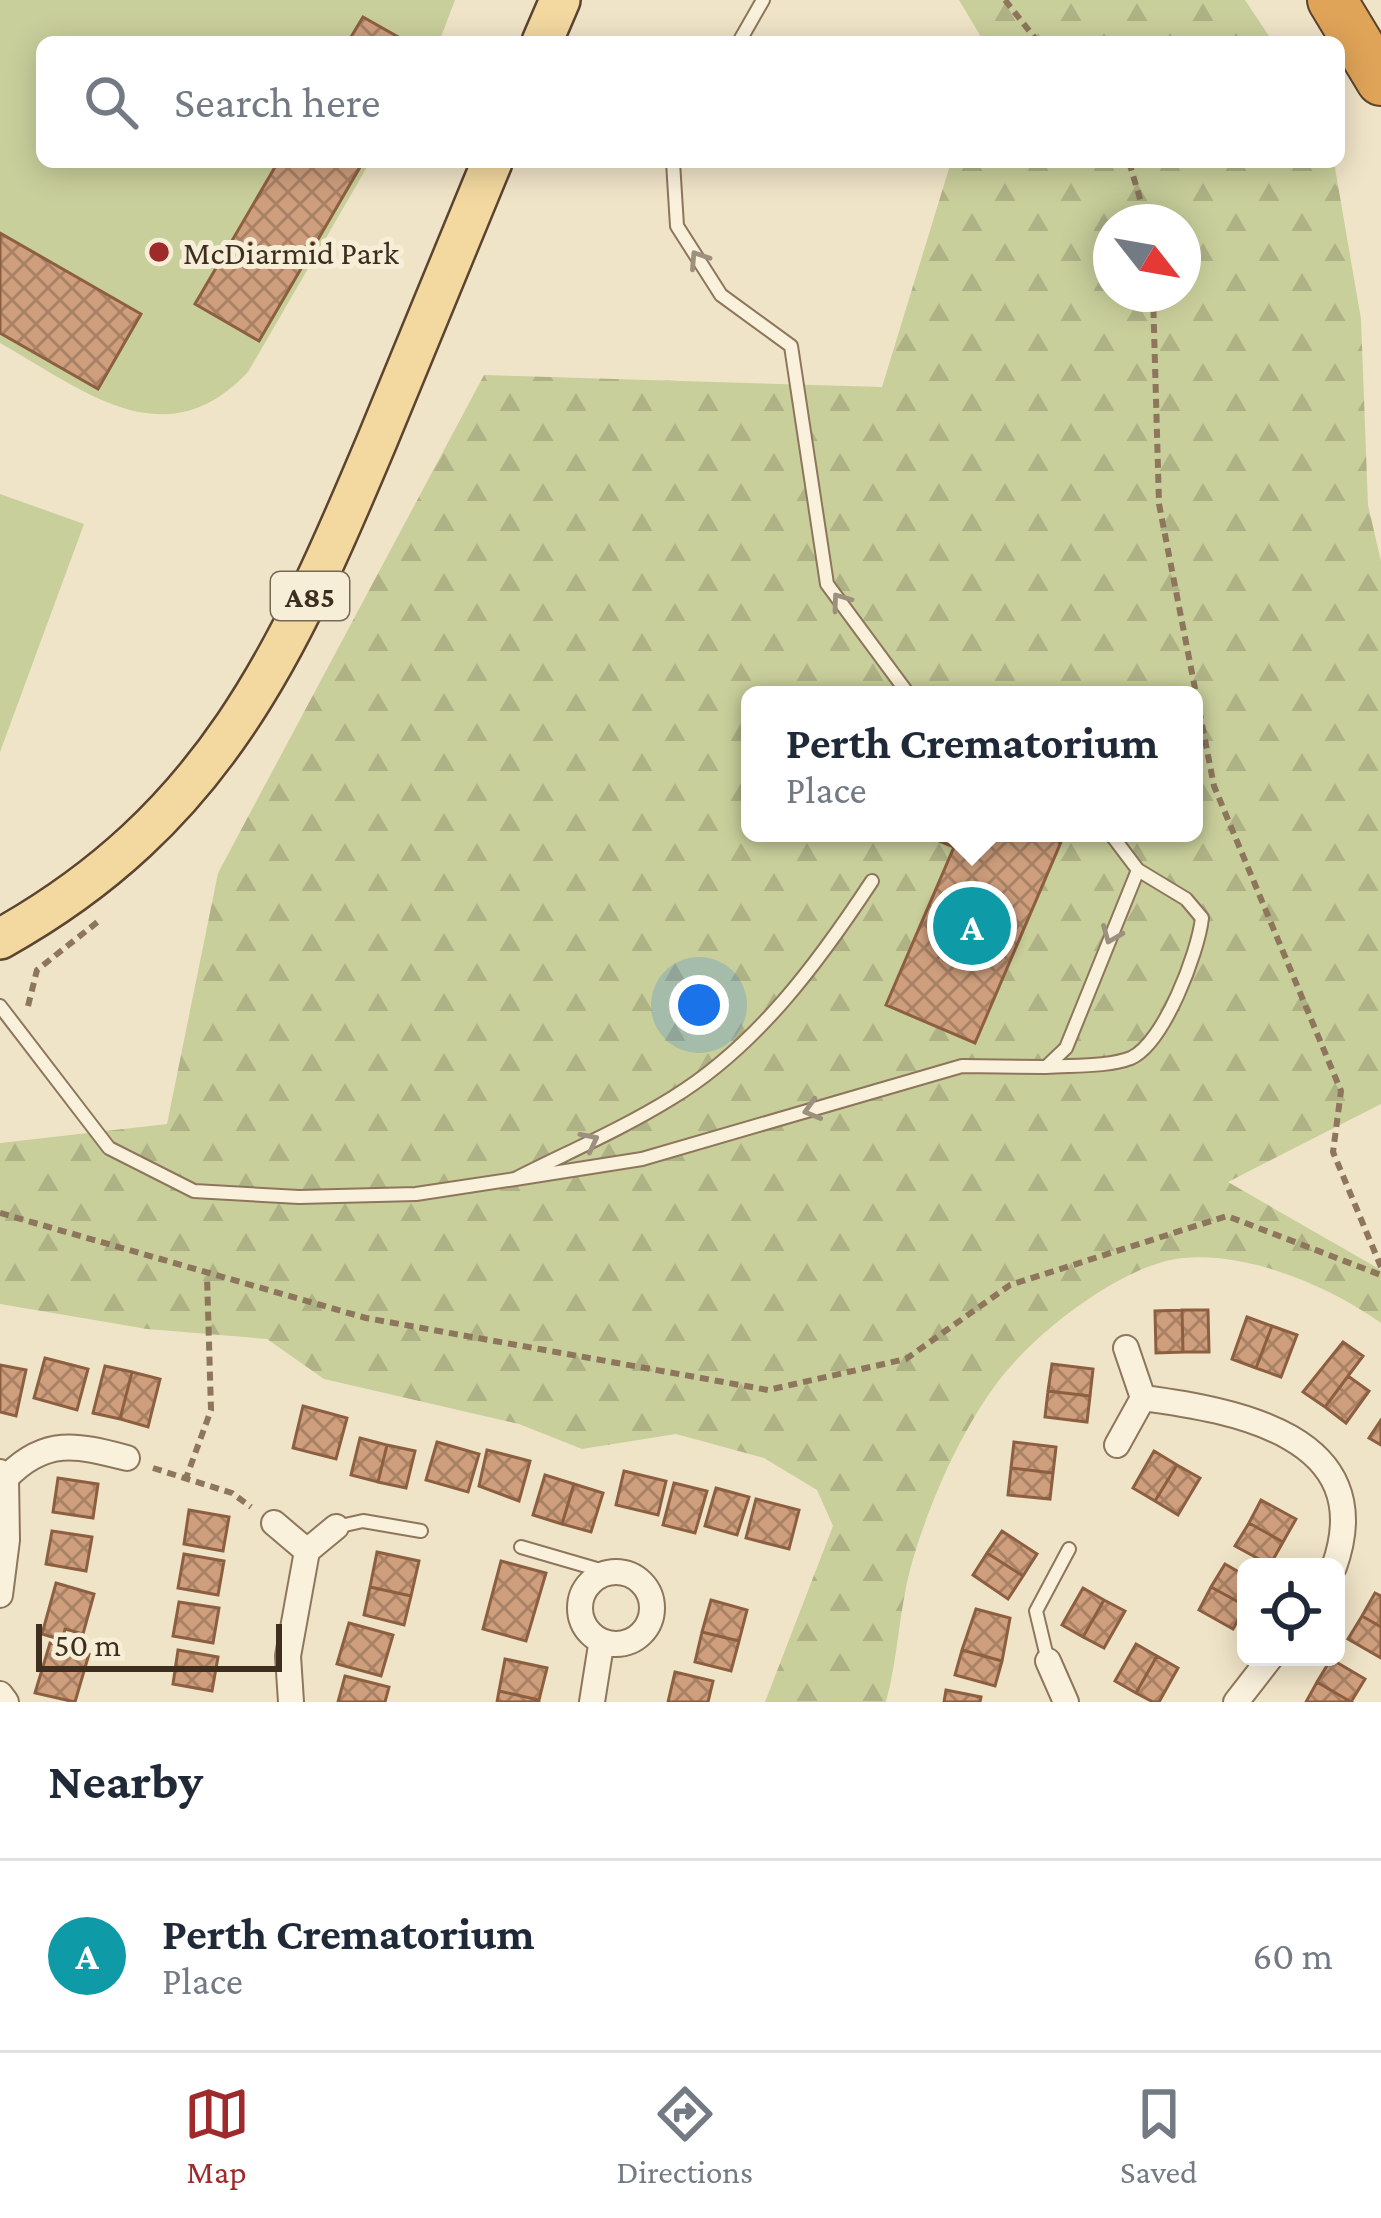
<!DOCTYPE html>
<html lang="en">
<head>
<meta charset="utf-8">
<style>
	body { margin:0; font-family:"Crimson Pro",serif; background:#f2f2f3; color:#1f2937 }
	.controls { position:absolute; right:36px; bottom:36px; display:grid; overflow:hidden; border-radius:18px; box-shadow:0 6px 30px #0003 }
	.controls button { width:108px; height:108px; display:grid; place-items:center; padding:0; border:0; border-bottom:3px solid #e0e1e3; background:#fff; color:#1f2937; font:60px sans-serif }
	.compass { position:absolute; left:1093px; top:204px; width:108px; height:108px; border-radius:50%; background:#fff; box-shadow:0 6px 30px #0003; rotate:121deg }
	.scale { position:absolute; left:36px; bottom:30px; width:246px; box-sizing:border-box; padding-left:12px; border:6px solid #3d2e20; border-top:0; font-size:33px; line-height:42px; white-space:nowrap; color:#3d2e20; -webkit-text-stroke:9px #f7eed8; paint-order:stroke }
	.you { position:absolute; left:699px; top:1005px; width:42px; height:42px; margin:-30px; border:9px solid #fff; border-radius:50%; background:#1a73e8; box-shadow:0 0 0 18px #1a73e833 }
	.badge { display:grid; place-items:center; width:78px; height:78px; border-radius:50%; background:#9e2a2b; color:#fff; font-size:39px; font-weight:700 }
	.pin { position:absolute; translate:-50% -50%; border:6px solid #fff; box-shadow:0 3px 12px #0006 }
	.popup { position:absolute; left:741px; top:686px; width:462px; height:156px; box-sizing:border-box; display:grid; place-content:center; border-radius:18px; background:#fff; filter:drop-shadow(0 3px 9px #0005); font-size:39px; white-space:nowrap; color:#747a83 }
	.popup b { font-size:45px; color:#1f2937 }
	.popup::after { content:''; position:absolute; left:50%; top:100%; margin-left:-24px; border:24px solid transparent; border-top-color:#fff }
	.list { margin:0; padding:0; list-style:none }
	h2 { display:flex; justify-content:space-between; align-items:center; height:156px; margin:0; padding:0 48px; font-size:51px }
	h2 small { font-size:39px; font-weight:400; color:#747a83 }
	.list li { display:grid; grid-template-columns:78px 1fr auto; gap:36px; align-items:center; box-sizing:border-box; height:192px; padding:0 48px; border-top:3px solid #e0e1e3 }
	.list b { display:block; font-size:45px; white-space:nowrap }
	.list p { margin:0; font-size:39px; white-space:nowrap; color:#747a83 }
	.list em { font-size:39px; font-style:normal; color:#747a83 }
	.icon { flex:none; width:66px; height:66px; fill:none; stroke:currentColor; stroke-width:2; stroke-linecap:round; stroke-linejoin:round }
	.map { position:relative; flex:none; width:1381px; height:1702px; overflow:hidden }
	.search { position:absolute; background:#fff; box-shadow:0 6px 30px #0003; left:36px; right:36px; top:36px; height:132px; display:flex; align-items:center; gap:30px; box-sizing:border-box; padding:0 42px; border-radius:18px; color:#747a83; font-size:45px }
	.sheet { height:348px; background:#fff }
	nav { display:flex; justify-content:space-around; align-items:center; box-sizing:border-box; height:168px; border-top:3px solid #e0e1e3; background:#fff; font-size:33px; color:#747a83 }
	nav a { display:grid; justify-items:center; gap:6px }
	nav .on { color:#9e2a2b }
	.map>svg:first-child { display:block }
</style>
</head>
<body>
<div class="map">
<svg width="1381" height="1702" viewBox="0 0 1381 1702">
	<defs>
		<pattern id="forest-firs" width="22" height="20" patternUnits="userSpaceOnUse" patternTransform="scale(3)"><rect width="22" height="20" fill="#c9cf9b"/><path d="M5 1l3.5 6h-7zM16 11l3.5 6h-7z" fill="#aeb285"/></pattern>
		<pattern id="building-cross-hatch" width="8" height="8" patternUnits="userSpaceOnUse" patternTransform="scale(3)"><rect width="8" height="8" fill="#cf9f7d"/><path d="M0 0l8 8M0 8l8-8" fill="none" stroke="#a98266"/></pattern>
	</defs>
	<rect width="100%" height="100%" fill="#f0e4c8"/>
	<path fill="url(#forest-firs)" fill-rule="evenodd" d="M959,0h286l28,42h-289z
		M951,162h383l27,157 7,186 13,56v543l-153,78 153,88v53c-52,-37 -132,-71 -198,-65 -61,6 -150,76 -186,125 -38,51 -69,123 -86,183 -12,44 -13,92 -25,136h-121l68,-176 -16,-36 -53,-32 -88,-24 -94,15 -63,-25 -195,-45 -57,-40 -120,-10 -147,-25v-161l167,-19 51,-251 266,-498 398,12zM1111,222h72v72h-72zM750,695h444v138h-444z"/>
	<path fill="#c9cf9b" d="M0,0h455l-16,42h-397v120h328l-122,210c-83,88 -163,19 -248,-29z
		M0,494l84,30 -84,228z"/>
	<path fill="url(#building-cross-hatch)" stroke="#8d5f41" stroke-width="3" d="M363,17l44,25h-59z
		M278,162h85l-104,179 -64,-37z
		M0,233l141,81 -43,75 -98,-56z
		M920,833h119l22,9 -86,201 -89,-38 68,-158z
		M1182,1310h26l1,42h-26z
		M1182,1310l1,42 -27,1 -1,-42z
		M1247,1317l25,9 -16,42 -24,-9z
		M1272,1326l25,9 -16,42 -25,-9z
		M1343,1342l20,14 -38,51 -22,-15z
		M45,1358l43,11 -11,41 -43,-12z
		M1052,1364l41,5 -3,27 -42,-5z
		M0,1365l26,5 -10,46 -16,-4z
		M105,1366l27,6 -12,47 -27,-6z
		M132,1372l28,7 -12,48 -28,-8z
		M1348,1376l21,15 -23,32 -21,-16z
		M1048,1391l42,5 -3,26 -42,-5z
		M303,1406l44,12 -11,41 -43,-11z
		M1381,1420v25l-12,-7z
		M360,1438l27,7 -9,37 -27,-7z
		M437,1442l42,12 -11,38 -42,-12z
		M1014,1442l42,5 -3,26 -42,-5z
		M387,1445l28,6 -9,37 -28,-6z
		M487,1450l43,11 -11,40 -40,-15z
		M1154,1451l23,14 -22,36 -22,-13z
		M1177,1465l23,13 -22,37 -23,-14z
		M1011,1468l42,5 -3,26 -42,-4z
		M624,1471l42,10 -8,34 -42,-10z
		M545,1475l29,9 -12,40 -29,-9z
		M58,1478l40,6 -5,34 -40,-6z
		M674,1483l33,8 -12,42 -32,-8z
		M574,1484l29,9 -12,39 -29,-8z
		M716,1488l33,9 -12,38 -32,-9z
		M756,1499l43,11 -10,39 -43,-11z
		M1261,1500l35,19 -13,23 -34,-19z
		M189,1510l40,7 -6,34 -39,-7z
		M1249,1523l34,19 -13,23 -35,-19z
		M52,1531l40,6 -6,34 -40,-7z
		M1002,1531l35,23 -14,22 -36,-23z
		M377,1552l42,9 -8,35 -41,-9z
		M987,1553l36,23 -15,23 -35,-24z
		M184,1554l40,7 -6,34 -40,-7z
		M501,1561l45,12 -20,68 -43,-12z
		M1225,1564l21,12v30l-35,-19z
		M56,1583l38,11 -11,40 -18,-5 -3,11 -20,-6z
		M370,1587l41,9 -7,29 -40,-10z
		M1211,1587l35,19 -13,23 -34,-19z
		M1083,1588l21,12 -21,37 -21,-12z
		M1375,1593l6,3v31l-19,-11z
		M711,1600l36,10 -8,31 -37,-9z
		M1104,1600l21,11 -21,37 -21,-11z
		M179,1602l40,6 -6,35 -40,-7z
		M976,1609l34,9 -8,43 -40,-11z
		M1362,1616l19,11v31l-33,-19z
		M349,1623l44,12 -12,41 -44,-12z
		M702,1632l37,9 -8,30 -36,-9z
		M50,1643l39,11 -14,48 -40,-9z
		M1136,1644l21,12 -21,37 -21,-12z
		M178,1650l40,7 -6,34 -39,-7z
		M962,1650l40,11 -7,25 -40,-11z
		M1157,1656l21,12 -19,34h-6l-17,-9z
		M505,1659l42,9 -8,32 -40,-9z
		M1331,1659l34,20 -14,23 -34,-20z
		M675,1672l38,9 -5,21h-40z
		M345,1676l44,11 -4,15h-47z
		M1317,1682l34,20h-45z
		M946,1690l35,7 -1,5h-36z
		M499,1691l40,9v2h-42z"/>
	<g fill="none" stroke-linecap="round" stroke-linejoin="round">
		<defs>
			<path id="lane" d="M739,42l24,-42
				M673,162l4,64 44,69 70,51 36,238 82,111
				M872,881c-54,82 -115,165 -200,217 -50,31 -106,55 -157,81l127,-20 320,-93 84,1 20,-19 72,-178 -28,-37
				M0,1006l109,142 85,43 105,6 117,-3 99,-15
				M1046,1067c25,-2 62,0 85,-9 33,-15 67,-105 71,-140l-16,-19 -48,-29
				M336,1527l27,-6 58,10
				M521,1547l86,25
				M1048,1661l-12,-50 33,-62"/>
			<path id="street" d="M1126,1348l17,50
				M1117,1445l26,-47c90,12 238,37 191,169
				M0,1472l6,6 1,62 -7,55
				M6,1478c39,-41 71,-33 121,-20
				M274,1523l33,28 -19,105 3,46
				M307,1551l29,-24
				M580 1608a36 36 0 1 1 72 0a36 36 0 1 1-72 0Z
				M1048,1661l18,41
				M0,1694l6,8
				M592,1702l9,-57
				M1236,1702l35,-45"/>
			<path id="primary" d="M542,42l18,-42
				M0,939c213,-119 287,-284 377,-498 38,-93 77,-186 115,-279"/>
			<path id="highway" d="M1332,0l49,81"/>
		</defs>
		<use href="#lane" stroke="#8d765c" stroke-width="16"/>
		<use href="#street" stroke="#8d765c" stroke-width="28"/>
		<use href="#primary" stroke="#5b4430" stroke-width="44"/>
		<use href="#highway" stroke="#5b4430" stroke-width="52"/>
		<path stroke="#8d765c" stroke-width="6" stroke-dasharray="9 6" stroke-linecap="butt" d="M1005,0l33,42
			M1129,162l18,60
			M1153,294l6,210 55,282 127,305 -8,61 48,115
			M28,1006l9,-36 63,-50
			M0,1213l366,105 402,72 138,-31 104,-74 217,-69 154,59
			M153,1468l79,25 19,14
			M185,1481l26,-71 -4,-134"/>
		<use href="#lane" stroke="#faf1dc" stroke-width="12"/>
		<use href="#street" stroke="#faf1dc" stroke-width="24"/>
		<use href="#primary" stroke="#f3d9a0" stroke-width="39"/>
		<use href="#highway" stroke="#e0a458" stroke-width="48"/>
	</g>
	<defs><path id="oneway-chevron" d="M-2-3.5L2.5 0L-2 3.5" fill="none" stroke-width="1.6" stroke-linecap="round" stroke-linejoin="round" transform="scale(3)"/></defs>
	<g stroke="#9c907e">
		<use href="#oneway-chevron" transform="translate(698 259) rotate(-123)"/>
		<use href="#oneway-chevron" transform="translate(840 601) rotate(-126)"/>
		<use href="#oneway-chevron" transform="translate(1111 935) rotate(112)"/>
		<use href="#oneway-chevron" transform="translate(812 1110) rotate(164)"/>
		<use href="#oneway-chevron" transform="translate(590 1141) rotate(-27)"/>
	</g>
	<circle fill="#9e2a2b" stroke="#f7eed8" stroke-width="4.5" cx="159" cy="252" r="12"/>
	<g text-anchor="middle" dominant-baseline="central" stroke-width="10" stroke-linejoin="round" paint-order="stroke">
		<rect fill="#f7eed8" stroke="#756857" stroke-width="3" x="271" y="572" width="78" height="48" rx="9"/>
		<g font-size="30" font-weight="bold" fill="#3d2e20">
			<text x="310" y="596">A85</text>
		</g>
		<g font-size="33" fill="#3d2e20" stroke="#f7eed8" text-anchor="start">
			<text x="183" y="252">McDiarmid Park</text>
		</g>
	</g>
</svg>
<div class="controls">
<button><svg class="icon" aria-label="locate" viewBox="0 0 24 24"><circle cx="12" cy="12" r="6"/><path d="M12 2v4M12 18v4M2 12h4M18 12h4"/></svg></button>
</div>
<svg class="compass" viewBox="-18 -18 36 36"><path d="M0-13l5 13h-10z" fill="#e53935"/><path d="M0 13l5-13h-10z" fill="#747a83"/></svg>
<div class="scale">50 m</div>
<div class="you"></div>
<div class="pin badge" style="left:972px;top:926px;background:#0f9aa8">A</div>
<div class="popup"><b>Perth Crematorium</b>Place</div>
<div class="search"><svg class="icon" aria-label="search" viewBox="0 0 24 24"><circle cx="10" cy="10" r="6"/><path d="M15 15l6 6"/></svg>Search here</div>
</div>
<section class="sheet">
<h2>Nearby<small></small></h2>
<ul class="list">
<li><span class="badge" style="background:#0f9aa8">A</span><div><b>Perth Crematorium</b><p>Place</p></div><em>60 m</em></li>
</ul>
</section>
<nav>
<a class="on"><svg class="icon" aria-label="map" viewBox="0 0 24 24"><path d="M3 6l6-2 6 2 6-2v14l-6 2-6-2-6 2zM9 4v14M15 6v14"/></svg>Map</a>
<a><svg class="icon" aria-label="directions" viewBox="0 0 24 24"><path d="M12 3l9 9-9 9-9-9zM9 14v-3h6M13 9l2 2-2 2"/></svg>Directions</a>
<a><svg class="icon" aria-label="saved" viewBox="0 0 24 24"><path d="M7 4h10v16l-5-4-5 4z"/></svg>Saved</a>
</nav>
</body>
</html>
